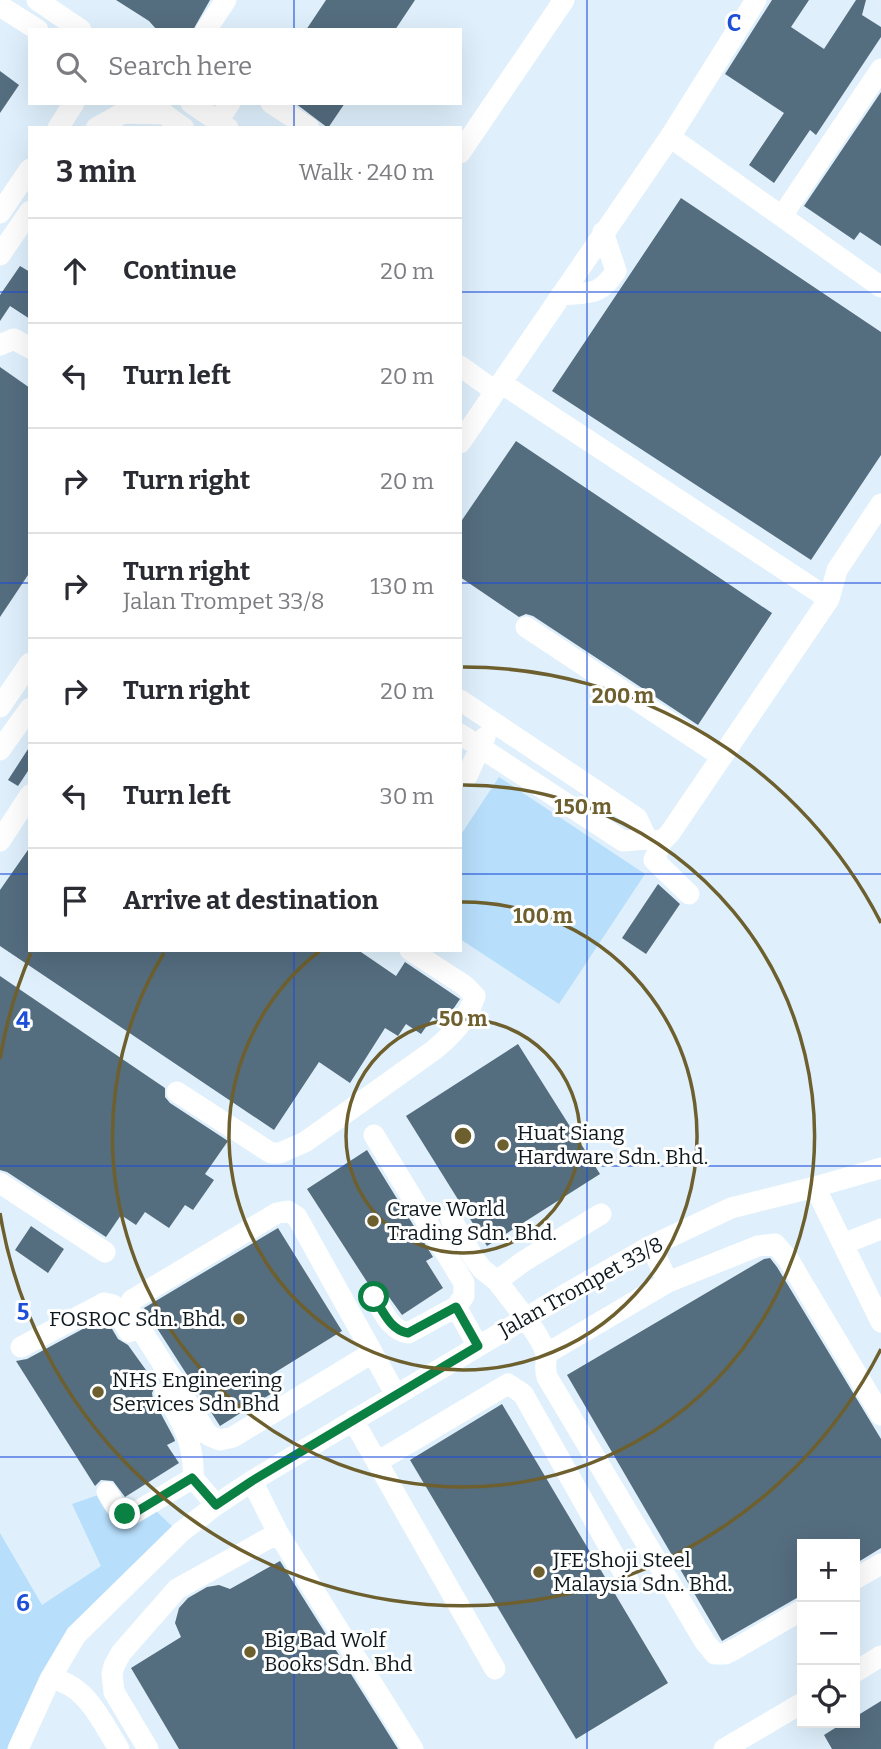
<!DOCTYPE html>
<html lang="en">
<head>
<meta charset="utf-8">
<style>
	body { margin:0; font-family:Bitter,serif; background:#f7f7f7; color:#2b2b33 }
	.controls { position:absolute; right:21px; bottom:21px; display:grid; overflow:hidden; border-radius:0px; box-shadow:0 7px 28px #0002 }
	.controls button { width:63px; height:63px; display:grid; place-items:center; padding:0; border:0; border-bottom:2px solid #e1e1e2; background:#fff; color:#2b2b33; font:35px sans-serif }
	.stop { position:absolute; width:21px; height:21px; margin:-16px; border:5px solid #0b8043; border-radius:50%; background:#fff }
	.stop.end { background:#0b8043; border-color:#fff; box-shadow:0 2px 7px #0008 }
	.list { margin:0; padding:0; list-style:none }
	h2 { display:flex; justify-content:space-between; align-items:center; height:91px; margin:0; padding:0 28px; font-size:30px }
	h2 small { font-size:23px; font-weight:400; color:#7c7c81 }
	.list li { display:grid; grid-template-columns:46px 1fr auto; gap:21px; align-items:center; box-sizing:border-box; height:105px; padding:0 28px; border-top:2px solid #e1e1e2 }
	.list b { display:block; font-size:26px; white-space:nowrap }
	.list p { margin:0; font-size:23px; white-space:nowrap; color:#7c7c81 }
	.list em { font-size:23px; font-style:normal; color:#7c7c81 }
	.icon { flex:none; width:38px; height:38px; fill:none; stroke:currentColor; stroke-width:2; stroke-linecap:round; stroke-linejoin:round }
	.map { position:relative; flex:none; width:881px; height:1749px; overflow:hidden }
	.search { position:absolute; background:#fff; box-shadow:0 7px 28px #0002; left:28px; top:28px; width:434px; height:77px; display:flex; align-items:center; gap:18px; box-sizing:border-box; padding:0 24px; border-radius:0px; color:#7c7c81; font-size:26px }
	.panel { position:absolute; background:#fff; box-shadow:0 7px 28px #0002; left:28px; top:126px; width:434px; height:826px; border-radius:0px }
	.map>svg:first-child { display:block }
</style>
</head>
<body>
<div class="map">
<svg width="881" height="1749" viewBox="0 0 881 1749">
	<rect width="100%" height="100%" fill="#dff0fc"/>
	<path fill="#b7defb" d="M499,777l146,97 -86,130 -99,-65v-103z
		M98,1495l33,31 23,-17 22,21 -105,103 -57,116h-14v-216l42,72 59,-39 -29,-62z"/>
	<path fill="#546d7f" d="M116,0h94l-17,30h-36l-8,-9z
		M326,0h89l-20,30h-89z
		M772,0h37l-18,27 33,22 32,-49h10l-4,15 19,12v10l-65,98 -6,-5 -36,53 -25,-18 35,-52 -59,-39z
		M0,71l19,14 -19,28z
		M881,92v154l-21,-14 -6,8 -50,-34z
		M295,103h50l-17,25z
		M681,198l200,134v123l-70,105 -259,-169z
		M20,266l10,6v47l-20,-13 -10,15v-26z
		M0,367l30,21v184l-30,45z
		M516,441l256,172 -74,112 -165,-109 -7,-2 -7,3 -59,-40v-54z
		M30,746v22l-12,18 -10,-6z
		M30,847v103h328l38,26 9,-14 55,37 -17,25 -10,-7 -12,17 -15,-10 -8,12 -13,-8 -35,55 -31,-21 -45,68 -274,-184v-56z
		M658,884l22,20 -34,50 -24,-16z
		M0,976l165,112v9l5,6 58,38 -23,33 9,6 -21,30 -8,-5 -16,23 -24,-16 -9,13 -15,-10 -15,22 -99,-65 -7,-2z
		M518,1044l82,130 -113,72 -81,-130z
		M367,1150l66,107 -7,4 17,27 -41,27 -21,-29 -12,-1 -62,-96z
		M31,1226l33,23 -16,24 -33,-23z
		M278,1228l64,103 -76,47 8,14 -54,34 -76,-118z
		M770,1258l7,9 104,172v109l-26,16v-20h-53v51l-80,46 -155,-266 197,-116z
		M105,1317l13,22 10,6 28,39 -4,9 1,6 21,39 1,3 -8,4 12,18 -54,34 -12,-16 -12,-1 -6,6 -79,-125 11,-2z
		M502,1404l166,279 -92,56 -166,-279z
		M280,1561l118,188h-219l-48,-81 50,-31 -6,-14 4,-15 9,-10 19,-11 12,-2 11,4z
		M881,1701v48h-49l-8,-14 19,-12h12v-6z"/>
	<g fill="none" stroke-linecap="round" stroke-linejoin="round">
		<path stroke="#fff" stroke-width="21" d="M37,0l44,30
			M0,6l38,24
			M206,30l20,-30
			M191,103l37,25
			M271,103l38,25
			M154,107l30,21
			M218,121l12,-18
			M58,128l16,-25
			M96,128l27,-15 42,1
			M670,137l211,150
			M460,153l104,-153
			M0,213l30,-44
			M782,216l99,-147
			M0,255l30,-44
			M561,295c29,-3 38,2 55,-24l-13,-39
			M0,345l14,-6 16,9
			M460,366l35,25
			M501,383l328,216
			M460,443l210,-306 86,-137
			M526,627l195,129
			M460,700l177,118 10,21
			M0,707l30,-44
			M460,734l163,107 24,-2 15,2 8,-8 159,-234 8,-29 44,-66
			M0,750l30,-42
			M467,776l18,-39
			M0,841l30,-46
			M662,841l-8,19 35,34
			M177,1092l94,61h9l25,-11 129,-92c18,-15 34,-31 41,-54l-11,-11 -54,-35
			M374,1135l90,148v13l-8,11 22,39
			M0,1183l105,69
			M815,1187l66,135
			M601,1214l-77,47 -27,20c11,15 47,57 49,74 1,8 -2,12 1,22l158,265 10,12h10l10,-5 67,-39
			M451,1219l24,41 7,9 15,12
			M843,1244l38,-15
			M651,1246l17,36
			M374,1297c9,14 16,33 34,36l48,-26
			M21,1347l83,-44 9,2 16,27
			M372,1353l-139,84 -13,3 -12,-5 -75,-118 -4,-10 3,-7 145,-87 11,-2 9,6 99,178
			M546,1354l122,-72 90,-36 17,-2 13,15 93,156
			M165,1393c17,28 30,52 28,85l23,27
			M353,1420l142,249
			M377,1462l131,-78 15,10 106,188
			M252,1481l26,52 135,216
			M107,1492c6,11 11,22 24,23l62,-37
			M855,1579l26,-15
			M855,1672l26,-16
			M50,1679c35,3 52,43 69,70
			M18,1749l32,-70 26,-44 105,-103 35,-27 36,-24 314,-187 85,-48 80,-38 84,-21 66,-19
			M148,1749l-34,-57 -2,-18 2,-8 7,-13 56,-64 101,-56
			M724,1749l78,-46"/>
	</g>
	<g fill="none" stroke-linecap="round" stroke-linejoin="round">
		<path stroke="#0b8043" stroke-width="9" d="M125,1514l6,1 61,-37 24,27 36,-24 226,-135 -22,-39 -48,26c-18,-3 -25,-22 -34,-36"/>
	</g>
	<path fill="none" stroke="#1d4ed8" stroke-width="2" stroke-opacity="0.55" d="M294,0v30M587,0v1749M294,103v25M0,292h30M460,292h421M0,583h30M460,583h421M0,874h30M460,874h421M294,950v799M0,1166h881M0,1457h881"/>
	<g fill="none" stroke="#6e602e" stroke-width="3.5">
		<circle cx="463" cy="1136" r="117"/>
		<path d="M461 902A234 234 0 1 1 321 950"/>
		<path d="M463 785A351 351 0 1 1 164 953"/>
		<path d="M881 1349A469 469 0 0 1 0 1213M0 1059A469 469 0 0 1 31 953M463 667A469 469 0 0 1 881 923"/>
	</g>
	<g fill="#6e602e" stroke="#fff" stroke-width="2.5">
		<circle cx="503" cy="1145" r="7"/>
		<circle cx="373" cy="1221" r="7"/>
		<circle cx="239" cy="1319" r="7"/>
		<circle cx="98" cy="1392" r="7"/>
		<circle cx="539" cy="1572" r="7"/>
		<circle cx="250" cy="1652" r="7"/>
	</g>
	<g text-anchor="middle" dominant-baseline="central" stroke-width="6" stroke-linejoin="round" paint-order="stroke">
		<g font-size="21" fill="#0e181f" stroke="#fff" text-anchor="start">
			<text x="517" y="1133">Huat Siang<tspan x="517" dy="24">Hardware Sdn. Bhd.</tspan></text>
			<text x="387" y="1209">Crave World<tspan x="387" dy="24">Trading Sdn. Bhd.</tspan></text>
			<text x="225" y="1319" text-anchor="end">FOSROC Sdn. Bhd.</text>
			<text x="112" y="1380">NHS Engineering<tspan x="112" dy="24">Services Sdn Bhd</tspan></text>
			<text x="553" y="1560">JFE Shoji Steel<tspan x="553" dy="24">Malaysia Sdn. Bhd.</tspan></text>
			<text x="264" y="1640">Big Bad Wolf<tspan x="264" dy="24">Books Sdn. Bhd</tspan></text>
		</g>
		<g font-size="21" fill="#0e181f" stroke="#fff">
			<text transform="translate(581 1287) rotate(-29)">Jalan Trompet 33/8</text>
		</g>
	</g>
	<g font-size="23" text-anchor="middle" font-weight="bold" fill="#1d4ed8" stroke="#fff" stroke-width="6" stroke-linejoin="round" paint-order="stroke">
		<text x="734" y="31">C</text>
		<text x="23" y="1028">4</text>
		<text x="23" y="1320">5</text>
		<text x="23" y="1611">6</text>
	</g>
	<circle cx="463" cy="1136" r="10" fill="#6e602e" stroke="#fff" stroke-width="3.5"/>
	<g font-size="21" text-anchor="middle" font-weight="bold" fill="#6e602e" stroke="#fff" stroke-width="6" stroke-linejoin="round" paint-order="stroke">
		<text x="623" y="703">200 m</text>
		<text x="583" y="814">150 m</text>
		<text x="543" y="923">100 m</text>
		<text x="463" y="1026">50 m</text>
	</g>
</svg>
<div class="controls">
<button>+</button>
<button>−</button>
<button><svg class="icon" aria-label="locate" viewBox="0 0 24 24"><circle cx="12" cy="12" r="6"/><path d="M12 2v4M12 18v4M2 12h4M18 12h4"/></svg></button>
</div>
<div class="stop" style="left:374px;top:1297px"></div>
<div class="stop end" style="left:125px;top:1514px"></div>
<div class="search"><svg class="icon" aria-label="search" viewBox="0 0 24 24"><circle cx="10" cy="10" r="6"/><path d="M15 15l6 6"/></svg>Search here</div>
<section class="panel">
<h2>3 min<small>Walk · 240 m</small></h2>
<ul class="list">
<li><svg class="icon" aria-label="ahead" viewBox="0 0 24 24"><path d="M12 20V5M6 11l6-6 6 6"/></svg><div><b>Continue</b></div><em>20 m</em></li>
<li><svg class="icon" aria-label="left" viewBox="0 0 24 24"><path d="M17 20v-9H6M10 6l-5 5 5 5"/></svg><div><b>Turn left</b></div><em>20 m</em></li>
<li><svg class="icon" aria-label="right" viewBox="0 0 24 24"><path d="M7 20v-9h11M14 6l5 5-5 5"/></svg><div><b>Turn right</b></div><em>20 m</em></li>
<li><svg class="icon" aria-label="right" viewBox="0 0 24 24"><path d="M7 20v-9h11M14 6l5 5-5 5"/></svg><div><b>Turn right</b><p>Jalan Trompet 33/8</p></div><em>130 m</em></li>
<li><svg class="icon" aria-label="right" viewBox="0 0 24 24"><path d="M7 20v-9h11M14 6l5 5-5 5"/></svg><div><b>Turn right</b></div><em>20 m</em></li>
<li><svg class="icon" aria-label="left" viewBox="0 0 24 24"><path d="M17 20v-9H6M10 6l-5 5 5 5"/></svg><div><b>Turn left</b></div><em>30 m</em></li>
<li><svg class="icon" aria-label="arrive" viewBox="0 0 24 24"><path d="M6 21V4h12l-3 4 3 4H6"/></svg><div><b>Arrive at destination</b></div></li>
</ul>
</section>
</div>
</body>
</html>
